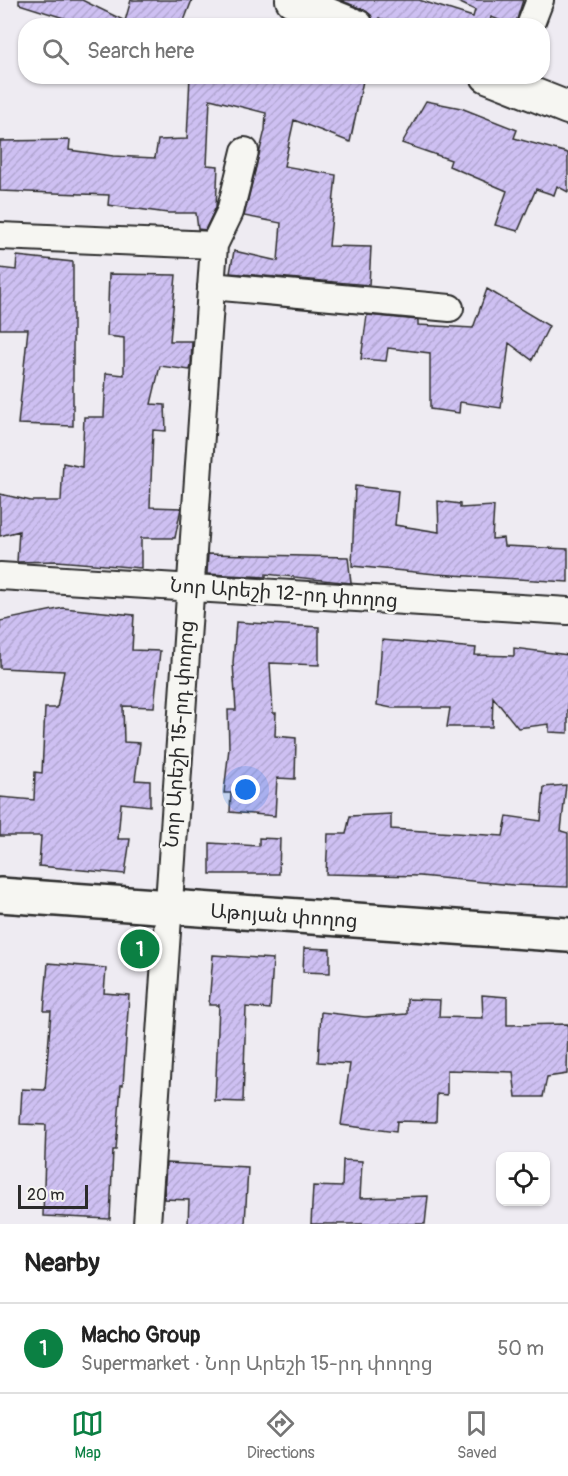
<!DOCTYPE html>
<html lang="en">
<head>
<meta charset="utf-8">
<style>
	body { margin:0; font-family:Pangolin,"Noto Sans Armenian",sans-serif; background:#f2f2f2; color:#222 }
	.controls { position:absolute; right:18px; bottom:18px; display:grid; overflow:hidden; border-radius:12px; box-shadow:0 2px 4px #0004 }
	.controls button { width:54px; height:54px; display:grid; place-items:center; padding:0; border:0; border-bottom:2px solid #e0e0e0; background:#fff; color:#222; font:30px sans-serif }
	.scale { position:absolute; left:18px; bottom:15px; width:70px; box-sizing:border-box; padding-left:6px; border:3px solid #2b2b2b; border-top:0; font-size:16px; line-height:21px; white-space:nowrap; color:#2b2b2b; -webkit-text-stroke:4px #f6f6f2; paint-order:stroke }
	.you { position:absolute; left:246px; top:790px; width:21px; height:21px; margin:-15px; border:4px solid #fff; border-radius:50%; background:#1a73e8; box-shadow:0 0 0 9px #1a73e833 }
	.badge { display:grid; place-items:center; width:39px; height:39px; border-radius:50%; background:#0b8043; color:#fff; font-size:20px; font-weight:700 }
	.pin { position:absolute; translate:-50% -50%; border:3px solid #fff; box-shadow:0 2px 6px #0006 }
	.list { margin:0; padding:0; list-style:none }
	h2 { display:flex; justify-content:space-between; align-items:center; height:78px; margin:0; padding:0 24px; font-size:26px }
	h2 small { font-size:20px; font-weight:400; color:#767676 }
	.list li { display:grid; grid-template-columns:39px 1fr auto; gap:18px; align-items:center; box-sizing:border-box; height:90px; padding:0 24px; border-top:2px solid #e0e0e0 }
	.list b { display:block; font-size:22px; white-space:nowrap }
	.list p { margin:0; font-size:20px; white-space:nowrap; color:#767676 }
	.list em { font-size:20px; font-style:normal; color:#767676 }
	.icon { flex:none; width:33px; height:33px; fill:none; stroke:currentColor; stroke-width:2; stroke-linecap:round; stroke-linejoin:round }
	.map { position:relative; flex:none; width:568px; height:1224px; overflow:hidden }
	.search { position:absolute; background:#fff; box-shadow:0 2px 4px #0004; left:18px; right:18px; top:18px; height:66px; display:flex; align-items:center; gap:15px; box-sizing:border-box; padding:0 21px; border-radius:24px; color:#767676; font-size:22px }
	.sheet { height:168px; background:#fff }
	nav { display:flex; justify-content:space-around; align-items:center; box-sizing:border-box; height:84px; border-top:2px solid #e0e0e0; background:#fff; font-size:16px; color:#767676 }
	nav a { display:grid; justify-items:center; gap:3px }
	nav .on { color:#0b8043 }
	.map>svg:first-child { display:block }
</style>
</head>
<body>
<div class="map">
<svg width="568" height="1224" viewBox="0 0 568 1224">
	<defs>
		<pattern id="building-hatch" width="6" height="6" patternUnits="userSpaceOnUse" patternTransform="scale(1.5)"><rect width="6" height="6" fill="#cec0f2"/><path d="M-1 1l2-2M0 6l6-6M5 7l2-2" fill="none" stroke="#b1a5d0"/></pattern>
	</defs>
	<rect width="100%" height="100%" fill="#eeebf2"/>
	<filter id="ink" filterUnits="userSpaceOnUse"><feTurbulence type="fractalNoise" baseFrequency=".0167" numOctaves="2"/><feDisplacementMap in="SourceGraphic" scale="12" xChannelSelector="R" yChannelSelector="G"/><feConvolveMatrix kernelMatrix="1 2 1 2 8 2 1 2 1" color-interpolation-filters="sRGB"/></filter>
	<g filter="url(#ink)">
		<path fill="url(#building-hatch)" stroke="#2b2b2b" stroke-width="1.5" d="M19,0h63l43,21 6,-21h61l-10,26h-118l3,-7 -48,-15z
			M340,0h79l54,17 2,-7 -21,-10h69l-8,26 -24,-9 -2,9h-92l-18,-8 -4,8 -4,-11 -7,-5z
			M190,76h174l-14,66 -56,-22 -10,46 52,9 -7,71 42,1 -2,38 -139,-12 4,-22 44,10 3,-38 -37,-7 21,-86 1,-17 -56,-14 -3,66 11,1 -2,41 -11,23 -7,-1 -2,-16h-28l-60,-8 1,-10 -109,-4v-50l70,-1 -1,10 44,6 42,2 3,-18 29,-1z
			M426,101l35,7 56,22 -3,8 54,15v39l-11,-6 -3,9 -18,-6 -18,42 -23,-6 12,-34 -58,-25 2,-6 -49,-17z
			M17,256l56,6v164l-55,-2 10,-95h-28v-61l16,2z
			M109,274l67,1 -6,66h22l-1,25 -1,4 -30,-4 -9,38 14,1 1,26 -13,-1 -3,77 31,1 -6,30h-34v30l-84,-7 -40,1 2,-31 -19,5v-42l31,7h30l2,-38 19,4 2,-50h20l2,-44 18,2v-37l-17,-2z
			M487,289l62,37 -17,34 -23,-17 -8,65 -41,-6 -1,11 -29,-4v-56l-42,-5 -2,13 -25,-2 6,-44 51,5v5l55,3z
			M355,486l43,5 -3,34 44,7 -1,-31 22,3v4l34,-2 -2,33 11,-1 1,8 64,3v33l-132,-8 -84,-8z
			M208,554l140,3 3,26 -85,-9v3l-59,-3z
			M63,608l71,7 -2,35 28,1 -6,56 -31,-1 1,36 16,1 -5,37 15,1v25l-29,-3 -3,36h12l-5,35 -86,-8 2,-30h-41v-39l34,3 1,-28 7,1 3,-65h12l7,-37 -64,-3v-47z
			M236,622l83,5v38l-49,-2 3,50h3l-1,23 21,2 -1,41 -18,-1 -2,38 -45,-4 1,-19h-7l5,-45 -1,-38h8l-3,-47z
			M382,640l94,8 -1,7 39,1v-8l54,7v78l-19,-1v-8l-31,4 -25,-31 -1,30h-45l3,-19h-58l-15,-3z
			M566,785l-5,46 7,2v54l-55,-2 -93,-9 -94,-2 2,-40h18l4,-18 41,-2v15l112,7 4,-20 34,5 3,-34z
			M259,838l21,1 -1,35h-69v-31l49,3z
			M304,948l26,1v24l-27,-1z
			M213,955l60,4 -3,50 -24,-2 -3,95 -28,-1 4,-96h-10z
			M48,963l58,5 -2,25 25,2 -6,90h-2l-5,65h-3l-3,69 -67,-3 3,-91 -26,-1 2,-35 23,1 6,-79h-7z
			M482,995l25,2v28l61,-1 -1,50 -20,3 -4,20h-27l-3,-25 -66,-2v25l-10,-1 -1,28 -39,-1 -1,11 -55,-7 9,-61 -32,-2 3,-50 44,5 42,-3v-15l33,1 -1,17 44,1z
			M343,1160l19,1 -2,37 68,-2 -3,28h-114l2,-38 29,1z
			M166,1163l82,4 -3,57h-57l1,-24 -25,-1z"/>
		<g fill="none" stroke-linecap="round" stroke-linejoin="round">
			<defs>
				<path id="minor" d="M530,26l10,-26
					M0,236l214,9
					M211,286l239,22
					M0,576l568,35
					M147,1224l67,-979 16,-33 15,-61"/>
				<path id="tertiary" d="M292,0l65,26
					M487,76l81,32"/>
				<path id="secondary" d="M0,895l568,40"/>
			</defs>
			<use href="#minor" stroke="#2b2b2b" stroke-width="30"/>
			<use href="#tertiary" stroke="#2b2b2b" stroke-width="36"/>
			<use href="#secondary" stroke="#2b2b2b" stroke-width="38"/>
			<use href="#minor" stroke="#f6f6f2" stroke-width="26"/>
			<use href="#tertiary" stroke="#f6f6f2" stroke-width="32"/>
			<use href="#secondary" stroke="#f6f6f2" stroke-width="33"/>
		</g>
	</g>
	<g text-anchor="middle" dominant-baseline="central" stroke-width="5" stroke-linejoin="round" paint-order="stroke">
		<g font-size="20" fill="#2b2b2b" stroke="#f6f6f2">
			<text transform="translate(284 593) rotate(4)">Նոր Արեշի 12-րդ փողոց</text>
			<text transform="translate(179 734) rotate(-86)">Նոր Արեշի 15-րդ փողոց</text>
			<text transform="translate(284 916) rotate(4)">Աթոյան փողոց</text>
		</g>
	</g>
</svg>
<div class="controls">
<button><svg class="icon" aria-label="locate" viewBox="0 0 24 24"><circle cx="12" cy="12" r="6"/><path d="M12 2v4M12 18v4M2 12h4M18 12h4"/></svg></button>
</div>
<div class="scale">20 m</div>
<div class="you"></div>
<div class="pin badge" style="left:140px;top:949px">1</div>
<div class="search"><svg class="icon" aria-label="search" viewBox="0 0 24 24"><circle cx="10" cy="10" r="6"/><path d="M15 15l6 6"/></svg>Search here</div>
</div>
<section class="sheet">
<h2>Nearby<small></small></h2>
<ul class="list">
<li><span class="badge">1</span><div><b>Macho Group</b><p>Supermarket · Նոր Արեշի 15-րդ փողոց</p></div><em>50 m</em></li>
</ul>
</section>
<nav>
<a class="on"><svg class="icon" aria-label="map" viewBox="0 0 24 24"><path d="M3 6l6-2 6 2 6-2v14l-6 2-6-2-6 2zM9 4v14M15 6v14"/></svg>Map</a>
<a><svg class="icon" aria-label="directions" viewBox="0 0 24 24"><path d="M12 3l9 9-9 9-9-9zM9 14v-3h6M13 9l2 2-2 2"/></svg>Directions</a>
<a><svg class="icon" aria-label="saved" viewBox="0 0 24 24"><path d="M7 4h10v16l-5-4-5 4z"/></svg>Saved</a>
</nav>
</body>
</html>
